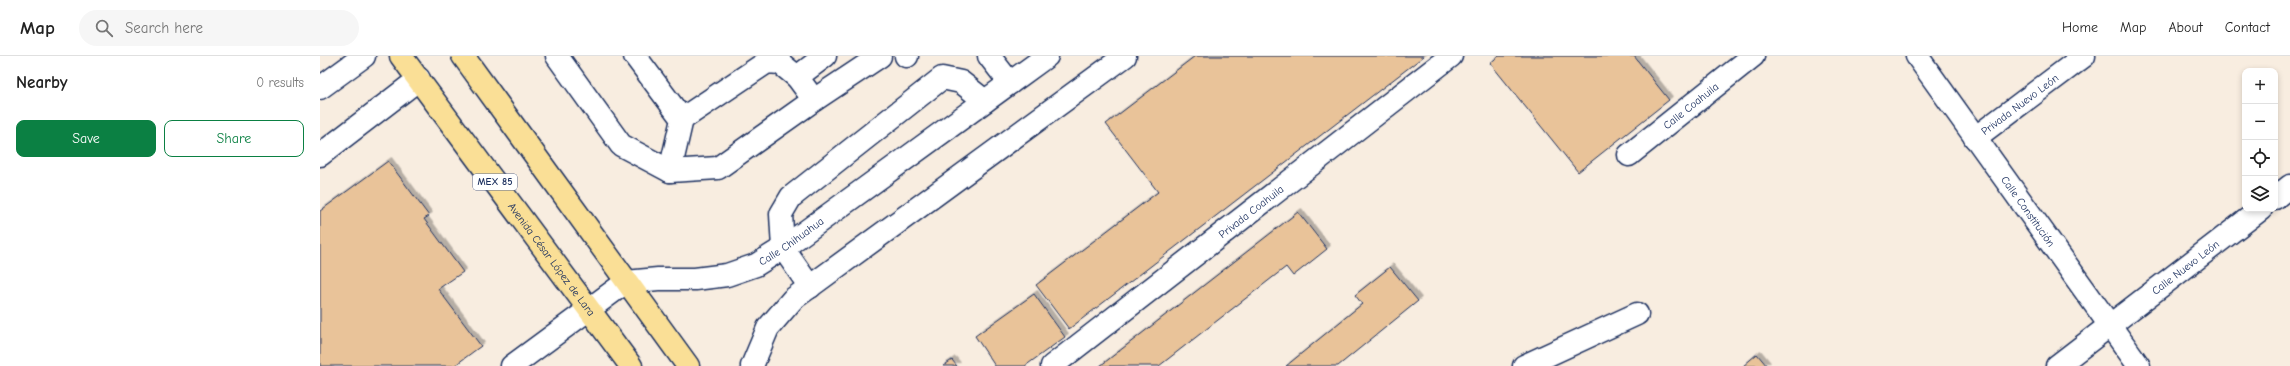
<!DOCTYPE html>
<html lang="en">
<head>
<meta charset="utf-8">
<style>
	body { margin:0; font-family:"Comic Neue",sans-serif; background:#f6f6f6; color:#222 }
	.controls { position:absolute; right:12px; top:12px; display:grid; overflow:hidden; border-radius:8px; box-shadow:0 2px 6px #0003 }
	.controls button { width:36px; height:36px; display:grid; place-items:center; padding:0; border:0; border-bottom:1px solid #e0e0e0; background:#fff; color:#222; font:20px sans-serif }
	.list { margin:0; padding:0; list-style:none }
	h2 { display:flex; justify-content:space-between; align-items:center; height:52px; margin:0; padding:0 16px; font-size:17px }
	h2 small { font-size:13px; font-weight:400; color:#767676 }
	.actions { display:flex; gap:8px; padding:12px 16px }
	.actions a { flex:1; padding:9px 0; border:1px solid #0b8043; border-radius:8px; text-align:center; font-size:14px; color:#0b8043 }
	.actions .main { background:#0b8043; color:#fff }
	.icon { flex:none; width:22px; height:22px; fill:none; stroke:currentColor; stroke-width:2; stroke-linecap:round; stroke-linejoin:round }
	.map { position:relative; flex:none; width:1970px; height:310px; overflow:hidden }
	header { display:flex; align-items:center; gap:24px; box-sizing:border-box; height:56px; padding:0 20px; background:#fff; border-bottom:1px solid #e0e0e0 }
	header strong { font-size:19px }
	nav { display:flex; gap:22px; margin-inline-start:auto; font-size:14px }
	.search { width:280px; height:36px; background:#f6f6f6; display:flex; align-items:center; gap:10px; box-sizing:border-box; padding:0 14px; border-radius:22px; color:#767676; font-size:15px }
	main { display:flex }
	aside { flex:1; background:#fff }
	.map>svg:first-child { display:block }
</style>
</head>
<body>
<header>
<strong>Map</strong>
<div class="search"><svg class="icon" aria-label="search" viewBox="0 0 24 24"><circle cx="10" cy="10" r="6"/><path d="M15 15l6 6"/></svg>Search here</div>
<nav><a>Home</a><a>Map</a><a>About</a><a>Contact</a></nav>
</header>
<main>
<aside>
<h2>Nearby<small>0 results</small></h2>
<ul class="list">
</ul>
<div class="actions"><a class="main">Save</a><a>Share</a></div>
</aside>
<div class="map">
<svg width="1970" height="310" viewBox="0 0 1970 310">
	<defs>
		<filter id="shadow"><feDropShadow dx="3.5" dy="-3.5" stdDeviation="0" flood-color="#0004"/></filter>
	</defs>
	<rect width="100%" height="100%" fill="#f8ede0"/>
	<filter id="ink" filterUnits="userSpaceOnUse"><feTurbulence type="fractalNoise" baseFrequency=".025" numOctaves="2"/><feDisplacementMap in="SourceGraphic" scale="8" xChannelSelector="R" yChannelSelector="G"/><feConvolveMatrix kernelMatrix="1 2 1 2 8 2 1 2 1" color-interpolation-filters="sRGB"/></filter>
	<g filter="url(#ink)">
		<path fill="#e9c399" stroke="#1b2f5e" filter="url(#shadow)" d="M875,0h229l-355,273 -33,-44 122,-93 -52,-68z
			M1179,0h135l35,44 -91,72 -88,-109z
			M68,105l41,55 -5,3 39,53 -25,17 43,57 -27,20h-134v-155z
			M978,156l29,37 -34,27 -7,-9 -127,99h-59z
			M1070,211l28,34 -80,65h-52l76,-62 -7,-9z
			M714,238l31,43 -40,29h-30l-20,-30z
			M1437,298l10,12h-24z
			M632,304l5,6h-14z"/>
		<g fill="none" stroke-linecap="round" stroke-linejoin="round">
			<defs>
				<g id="minor">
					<path d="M237,0l64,89 49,26 48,-3 96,-68 -17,-23 28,-21"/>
					<path d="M315,0l47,63 -12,52"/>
					<path d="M586,0h1"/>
					<path d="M669,0l21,27"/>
					<path id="s1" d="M1597,0l222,310"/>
					<path d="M0,32l44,-32"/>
					<path d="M494,44l66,-44"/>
					<path d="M362,63l85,-57 13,1 17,14"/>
					<path id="s2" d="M1655,82l109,-82"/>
					<path d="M0,99l99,-76"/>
					<path id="s3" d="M1309,99l124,-99"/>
					<path d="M1955,142l15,-12"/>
					<path d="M490,231l-27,-39 -2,-34 10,-17 151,-119 19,4 24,19"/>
					<path id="s4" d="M192,310l114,-84 32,-3h37l32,-4 29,-10 27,-17 264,-192"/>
					<path d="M432,310l16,-38 25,-29 332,-243"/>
					<path id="s5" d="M732,310l399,-310"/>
					<path d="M1204,310l113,-52"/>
					<path id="s6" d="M1737,310l204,-157"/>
				</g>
				<g id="major">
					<path id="s7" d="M81,0l230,310"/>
					<path d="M143,0l225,310"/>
				</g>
			</defs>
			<use href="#minor" stroke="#1b2f5e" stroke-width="25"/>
			<use href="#major" stroke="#1b2f5e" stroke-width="25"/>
			<use href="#minor" stroke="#fff" stroke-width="22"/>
			<use href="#major" stroke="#fadf96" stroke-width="22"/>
		</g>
	</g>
	<g text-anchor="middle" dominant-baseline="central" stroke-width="4" stroke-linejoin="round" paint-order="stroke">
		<rect fill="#fff" stroke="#5f6d8e" stroke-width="1" x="153" y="118" width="44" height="16" rx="3"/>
		<g font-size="10" font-weight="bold" fill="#1b2f5e">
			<text x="175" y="126">MEX 85</text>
		</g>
		<g font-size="11" fill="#1b2f5e" stroke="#fff">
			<text stroke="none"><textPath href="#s2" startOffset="56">Privada Nuevo León</textPath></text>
			<text stroke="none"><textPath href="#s3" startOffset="79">Calle Coahuila</textPath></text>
			<text stroke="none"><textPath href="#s5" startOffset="252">Privada Coahuila</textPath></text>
			<text stroke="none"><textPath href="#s1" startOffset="191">Calle Constitución</textPath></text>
			<text stroke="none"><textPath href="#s4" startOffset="316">Calle Chihuahua</textPath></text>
			<text stroke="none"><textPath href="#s7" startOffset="253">Avenida César López de Lara</textPath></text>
			<text stroke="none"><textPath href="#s6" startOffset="162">Calle Nuevo León</textPath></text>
		</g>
	</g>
</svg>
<div class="controls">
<button>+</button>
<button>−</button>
<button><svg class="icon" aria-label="locate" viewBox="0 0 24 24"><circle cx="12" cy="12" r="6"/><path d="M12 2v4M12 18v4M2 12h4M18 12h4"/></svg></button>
<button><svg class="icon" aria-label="layers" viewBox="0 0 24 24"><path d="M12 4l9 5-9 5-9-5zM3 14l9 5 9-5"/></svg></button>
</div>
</div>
</main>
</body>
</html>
